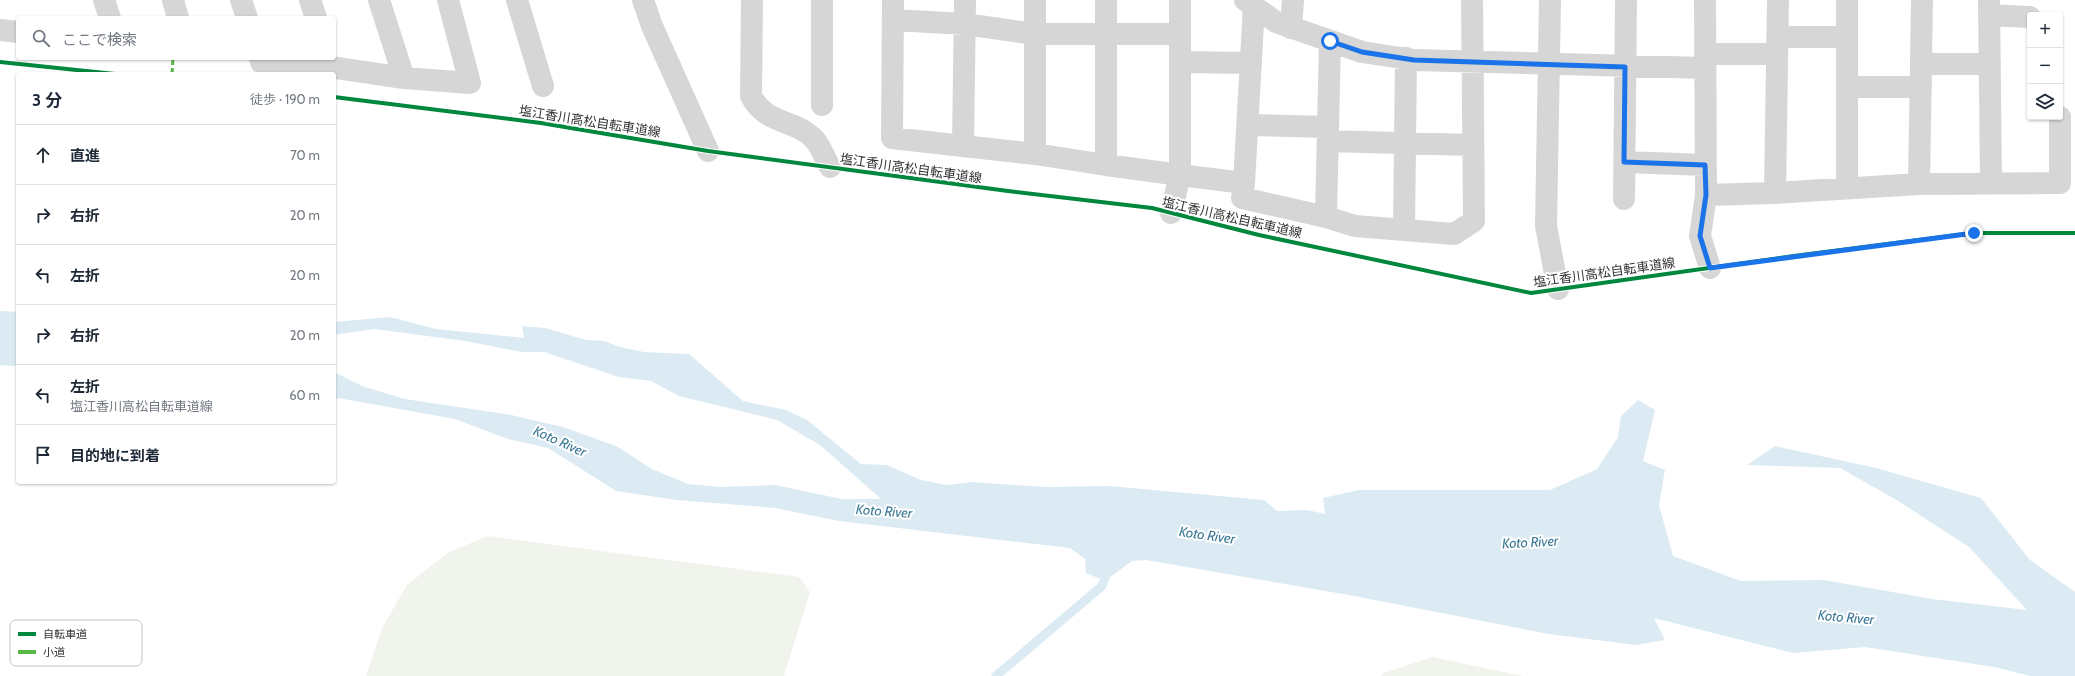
<!DOCTYPE html>
<html lang="ja">
<head>
<meta charset="utf-8">
<style>
	body { margin:0; font-family:Cabin,"Noto Sans JP",sans-serif; background:#f6f6f7; color:#1f2937 }
	.controls { position:absolute; right:12px; top:12px; display:grid; overflow:hidden; border-radius:4px; box-shadow:0 1px 3px #0004 }
	.controls button { width:36px; height:36px; display:grid; place-items:center; padding:0; border:0; border-bottom:1px solid #e0e1e3; background:#fff; color:#1f2937; font:20px sans-serif }
	.stop { position:absolute; width:12px; height:12px; margin:-9px; border:3px solid #1a73e8; border-radius:50%; background:#fff }
	.stop.end { background:#1a73e8; border-color:#fff; box-shadow:0 1px 4px #0008 }
	.list { margin:0; padding:0; list-style:none }
	h2 { display:flex; justify-content:space-between; align-items:center; height:52px; margin:0; padding:0 16px; font-size:17px }
	h2 small { font-size:13px; font-weight:400; color:#747a83 }
	.list li { display:grid; grid-template-columns:26px 1fr auto; gap:12px; align-items:center; box-sizing:border-box; height:60px; padding:0 16px; border-top:1px solid #e0e1e3 }
	.list b { display:block; font-size:15px; white-space:nowrap }
	.list p { margin:0; font-size:13px; white-space:nowrap; color:#747a83 }
	.list em { font-size:13px; font-style:normal; color:#747a83 }
	.icon { flex:none; width:22px; height:22px; fill:none; stroke:currentColor; stroke-width:2; stroke-linecap:round; stroke-linejoin:round }
	.map { position:relative; flex:none; width:2075px; height:676px; overflow:hidden }
	.search { position:absolute; background:#fff; box-shadow:0 1px 3px #0004; left:16px; top:16px; width:320px; height:44px; display:flex; align-items:center; gap:10px; box-sizing:border-box; padding:0 14px; border-radius:4px; color:#747a83; font-size:15px }
	.panel { position:absolute; background:#fff; box-shadow:0 1px 3px #0004; left:16px; top:72px; width:320px; height:412px; border-radius:4px }
	.map>svg:first-child { display:block }
</style>
</head>
<body>
<div class="map">
<svg width="2075" height="676" viewBox="0 0 2075 676">
	<rect width="100%" height="100%" fill="#fff"/>
	<path fill="#f1f4ec" d="M488,536l311,41 11,15 -26,84h-418l16,-48 25,-43 42,-33z
		M1433,657l90,19h-142l3,-3z"/>
	<path fill="#dcebf3" d="M390,317l46,12 88,9 -2,-12 23,2 41,12 18,1 16,6 24,5 45,2 54,47 43,9 21,10 54,44 26,1 34,15 26,5 24,-3 75,5 63,-1 155,14 13,11 30,-1 18,4 -2,-16 36,-8h191l47,-21 21,-32 3,-21 17,-16 17,10 -12,51 22,9 -6,35 14,51 68,25 83,-1 108,19 95,11 -58,-63 -74,-48 -55,-31 -93,-3 28,-19 101,22 105,30 49,62 45,32v84h-45l-36,-9 -129,-20 -72,6 -139,-35 11,22 -29,5 -87,-11 -200,-39 -203,-35 -14,1 -27,20 -19,-8 -1,-14 -15,-11 -231,-27 -64,-13 -98,-8 -61,-9 -68,-43 -40,-9 -53,-20 -117,-21 -4,3v-29l28,14 43,13 106,16 52,12 53,19 36,23 36,15 32,3 55,-2 67,14h39l-61,-54 -43,-25 -98,-24 -28,-15 -32,-4 -75,-25h-23l-56,-11 -91,-12 -40,6v-13z"/>
	<g fill="none" stroke-linecap="round" stroke-linejoin="round">
		<path stroke="#dcebf3" stroke-width="9" d="M996,676l106,-90 6,-16"/>
		<path stroke="#dcebf3" stroke-width="54" d="M0,338l18,1"/>
		<path stroke="#d6d6d6" stroke-width="22" d="M104,0l6,18
			M173,0l5,18
			M241,0l6,18
			M310,0l6,18
			M379,0l25,78 66,5 -22,-83
			M517,0l26,86
			M643,0l9,26 56,125
			M752,0l-1,96c16,30 44,22 64,44 6,7 10,19 15,27
			M893,0l-1,138 71,8
			M965,0l-2,146 72,8
			M1035,0v154l71,11
			M1106,0v165l74,10 -9,38
			M1180,0v175l64,8 10,-177
			M1245,0l31,22 86,30 52,8 291,8
			M1550,0l-4,226 12,63
			M1705,0l1,195 -6,41 10,32
			M1989,0l2,183
			M1989,15l41,2
			M893,20l72,4 70,10h145
			M1291,28l2,-28
			M0,30l18,2
			M1778,37h69
			M1330,41l-4,176 29,9 99,8 20,-13 -2,-221
			M1705,54h72
			M260,58l1,4 69,5 74,11
			M1180,62l71,1
			M1921,64h69
			M1847,87h74
			M822,105v-105
			M1249,125l79,2
			M1328,141l145,4
			M1625,162l80,3
			M1244,183l-2,15 84,19
			M1919,184l3,-184
			M1847,188v-188
			M1775,193l3,-193
			M1706,195l69,-2 144,-9 141,-1v-66
			M1624,199l2,-199
			M1404,230l2,-172"/>
		<path stroke="#58b947" stroke-width="3" stroke-dasharray="6 3" stroke-linecap="butt" d="M172,74l1,-16"/>
		<defs>
			<path id="cycleway" d="M0,62l115,12
				M334,97l207,26 167,28 300,40 144,17 107,27 272,58 263,-37 180,-23h101"/>
		</defs>
		<use href="#cycleway" stroke="#fff" stroke-width="6"/>
		<use href="#cycleway" stroke="#00873e" stroke-width="4"/>
	</g>
	<g fill="none" stroke-linecap="round" stroke-linejoin="round">
		<path stroke="#1a73e8" stroke-width="5" d="M1330,41l32,11 52,8 211,7 -1,95 81,3 1,30 -6,41 10,32 264,-35"/>
	</g>
	<g text-anchor="middle" dominant-baseline="central" stroke-width="4" stroke-linejoin="round" paint-order="stroke">
		<g font-size="13" fill="#323232" stroke="#fff">
			<text transform="translate(590 121) rotate(9)">塩江香川高松自転車道線</text>
			<text transform="translate(911 168) rotate(8)">塩江香川高松自転車道線</text>
			<text transform="translate(1232 217) rotate(13)">塩江香川高松自転車道線</text>
			<text transform="translate(1604 272) rotate(-8)">塩江香川高松自転車道線</text>
		</g>
		<g font-size="14" font-style="italic" fill="#3d7a97" stroke="#fff">
			<text transform="translate(560 441) rotate(24)">Koto River</text>
			<text transform="translate(884 511) rotate(4)">Koto River</text>
			<text transform="translate(1207 535) rotate(8)">Koto River</text>
			<text transform="translate(1530 542) rotate(-3)">Koto River</text>
			<text transform="translate(1846 617) rotate(5)">Koto River</text>
		</g>
	</g>
	<rect x="10" y="620" width="132" height="46" rx="6" fill="#fff" stroke="#c2c2c2" stroke-width="1"/>
	<rect x="18" y="632" width="18" height="4" fill="#00873e"/>
	<rect x="18" y="650" width="18" height="4" fill="#58b947"/>
	<g font-size="11" fill="#323232">
		<text x="43" y="638">自転車道</text>
		<text x="43" y="656">小道</text>
	</g>
</svg>
<div class="controls">
<button>+</button>
<button>−</button>
<button><svg class="icon" aria-label="layers" viewBox="0 0 24 24"><path d="M12 4l9 5-9 5-9-5zM3 14l9 5 9-5"/></svg></button>
</div>
<div class="stop" style="left:1330px;top:41px"></div>
<div class="stop end" style="left:1974px;top:233px"></div>
<div class="search"><svg class="icon" aria-label="search" viewBox="0 0 24 24"><circle cx="10" cy="10" r="6"/><path d="M15 15l6 6"/></svg>ここで検索</div>
<section class="panel">
<h2>3 分<small>徒歩 · 190 m</small></h2>
<ul class="list">
<li><svg class="icon" aria-label="ahead" viewBox="0 0 24 24"><path d="M12 20V5M6 11l6-6 6 6"/></svg><div><b>直進</b></div><em>70 m</em></li>
<li><svg class="icon" aria-label="right" viewBox="0 0 24 24"><path d="M7 20v-9h11M14 6l5 5-5 5"/></svg><div><b>右折</b></div><em>20 m</em></li>
<li><svg class="icon" aria-label="left" viewBox="0 0 24 24"><path d="M17 20v-9H6M10 6l-5 5 5 5"/></svg><div><b>左折</b></div><em>20 m</em></li>
<li><svg class="icon" aria-label="right" viewBox="0 0 24 24"><path d="M7 20v-9h11M14 6l5 5-5 5"/></svg><div><b>右折</b></div><em>20 m</em></li>
<li><svg class="icon" aria-label="left" viewBox="0 0 24 24"><path d="M17 20v-9H6M10 6l-5 5 5 5"/></svg><div><b>左折</b><p>塩江香川高松自転車道線</p></div><em>60 m</em></li>
<li><svg class="icon" aria-label="arrive" viewBox="0 0 24 24"><path d="M6 21V4h12l-3 4 3 4H6"/></svg><div><b>目的地に到着</b></div></li>
</ul>
</section>
</div>
</body>
</html>
